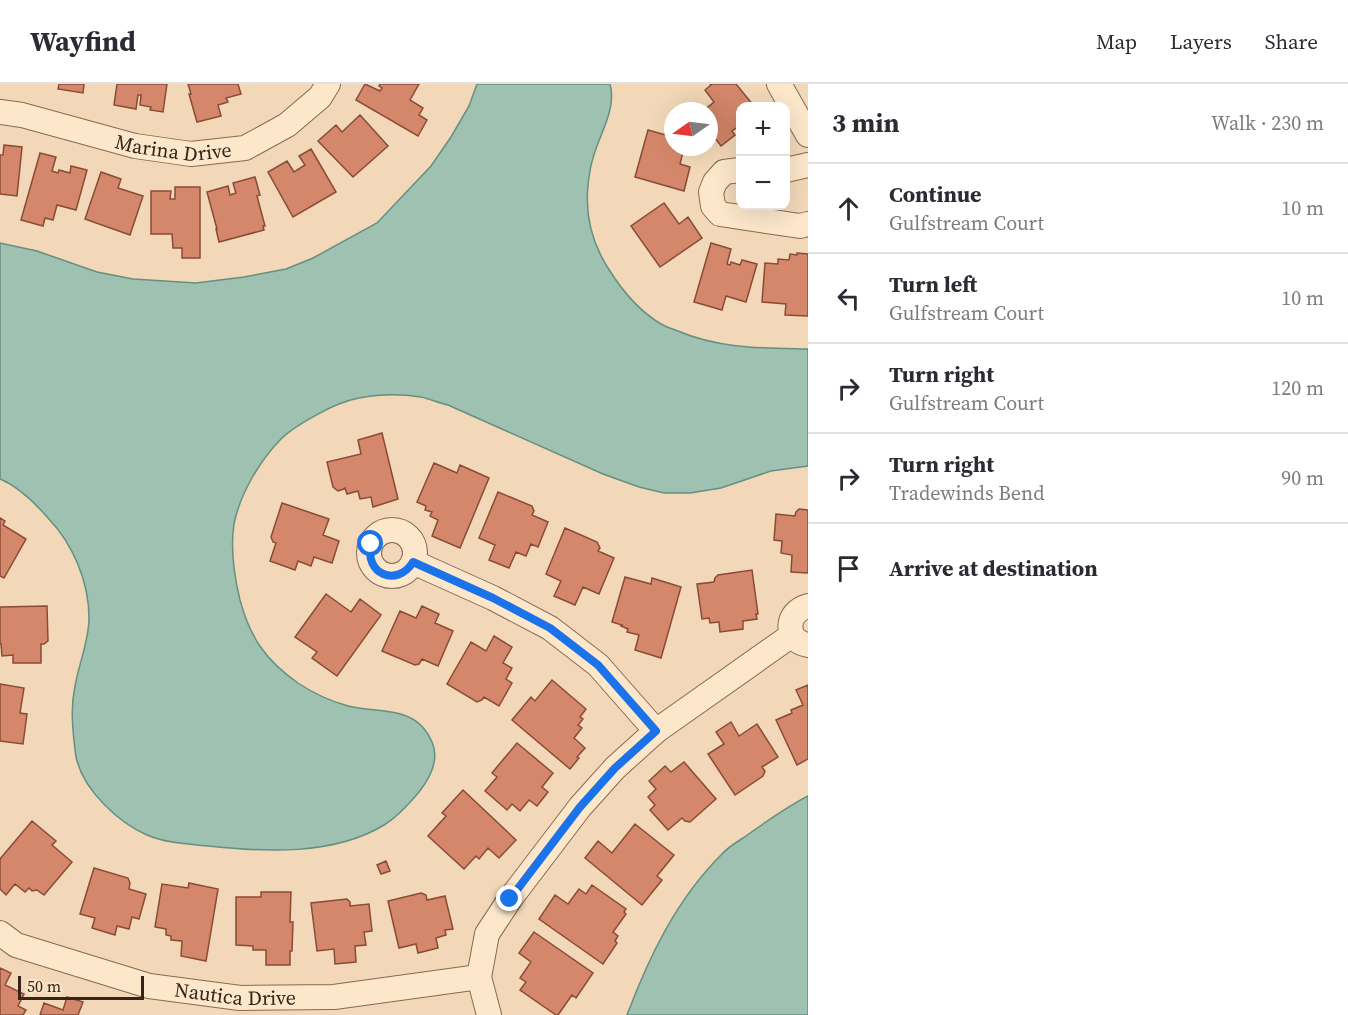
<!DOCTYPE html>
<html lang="en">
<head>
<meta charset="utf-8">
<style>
	body { margin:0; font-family:"Source Serif 4",serif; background:#f7f7f7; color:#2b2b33 }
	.controls { position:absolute; right:18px; top:18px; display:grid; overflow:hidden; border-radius:12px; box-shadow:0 6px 24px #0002 }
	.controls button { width:54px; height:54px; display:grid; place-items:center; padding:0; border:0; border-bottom:2px solid #e1e1e2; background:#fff; color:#2b2b33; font:30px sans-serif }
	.compass { position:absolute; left:664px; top:18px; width:54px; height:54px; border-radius:50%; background:#fff; box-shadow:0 6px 24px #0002; rotate:256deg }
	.scale { position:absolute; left:18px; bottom:15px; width:126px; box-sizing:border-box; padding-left:6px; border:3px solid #362319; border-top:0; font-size:16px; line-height:21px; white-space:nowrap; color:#362319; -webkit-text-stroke:4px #f8e4c8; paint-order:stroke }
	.stop { position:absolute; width:18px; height:18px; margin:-14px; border:4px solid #1a73e8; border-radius:50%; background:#fff }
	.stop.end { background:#1a73e8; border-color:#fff; box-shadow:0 2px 6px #0008 }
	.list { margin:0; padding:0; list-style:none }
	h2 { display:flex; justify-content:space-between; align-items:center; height:78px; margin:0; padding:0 24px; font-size:26px }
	h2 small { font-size:20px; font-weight:400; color:#7c7c81 }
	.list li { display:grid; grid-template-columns:39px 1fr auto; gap:18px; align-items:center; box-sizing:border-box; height:90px; padding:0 24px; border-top:2px solid #e1e1e2 }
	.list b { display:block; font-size:22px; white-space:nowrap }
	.list p { margin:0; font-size:20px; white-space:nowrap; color:#7c7c81 }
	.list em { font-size:20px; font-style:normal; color:#7c7c81 }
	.icon { flex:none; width:33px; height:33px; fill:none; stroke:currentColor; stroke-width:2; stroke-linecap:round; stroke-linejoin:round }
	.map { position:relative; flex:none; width:808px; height:931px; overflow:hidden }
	header { display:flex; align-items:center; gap:36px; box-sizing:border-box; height:84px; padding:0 30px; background:#fff; border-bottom:2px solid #e1e1e2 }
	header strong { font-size:28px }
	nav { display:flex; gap:33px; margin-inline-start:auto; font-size:21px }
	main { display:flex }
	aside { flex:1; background:#fff }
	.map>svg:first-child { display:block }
</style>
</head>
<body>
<header>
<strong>Wayfind</strong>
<nav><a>Map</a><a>Layers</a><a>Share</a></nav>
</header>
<main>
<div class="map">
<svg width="808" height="931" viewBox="0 0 808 931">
	<rect width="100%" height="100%" fill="#f2d8b8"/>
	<path fill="#9ec1b2" stroke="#658f7f" stroke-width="1.5" d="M477,0h133c7,25 -11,51 -17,74 -3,9 -4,18 -5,27 -3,30 4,58 20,83 13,21 31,43 53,56 5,3 11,5 17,7 42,18 85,17 130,18v117l-37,5 -50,17 -31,5h-26l-25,-6 -36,-13 -155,-69c-9,-2 -18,-6 -27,-8 -26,-4 -58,-3 -82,7 -6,2 -13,6 -19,9 -13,7 -30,16 -40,27 -21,22 -40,54 -46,84 -4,26 0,51 6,76 10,37 25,60 58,83 15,10 32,18 50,23 31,8 68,-2 84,36 8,18 -2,36 -13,50 -10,12 -22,25 -35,33 -51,31 -120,27 -176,21 -20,-2 -43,-3 -61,-11 -28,-12 -62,-44 -70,-74 -2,-6 -2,-14 -3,-20 -2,-20 -3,-36 1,-55 4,-23 14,-45 14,-68 0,-36 -16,-74 -41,-100 -13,-15 -29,-31 -48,-39v-236l37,8 60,21 36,7 63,4 48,-6 42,-8 27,-11 64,-35 54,-57 20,-29 18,-31z
		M808,712v219h-181c22,-58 49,-115 94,-160 6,-7 14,-12 22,-17 21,-15 42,-30 65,-42z"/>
	<path fill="#d4876a" stroke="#8a4b36" stroke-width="1.5" d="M59,0h25l-1,9 -25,-4z
		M117,0h50l-4,28 -13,-2 1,-3 -11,-2 1,-10h-3l-2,14 -22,-4z
		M188,0h50l3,10 -15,4 2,4 -10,3 3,11 -24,6 -8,-28h2z
		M365,0l15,7 2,-3 -3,-2 1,-2h39l-9,16 13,8 -4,7 8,5 -9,16 -62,-36z
		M710,0h26l18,22h-14v15l-3,2 2,3 -7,5 3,4 -14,11 -12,-16v-19h-6l11,-9 -9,-12 6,-5z
		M360,31l28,31 -35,31 -35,-36 18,-16 6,7z
		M648,46l25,7v10h6l-1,3 5,2 -3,12 10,3 -6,24 -49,-14z
		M4,61l18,2 -5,49 -17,-2v-39h3z
		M311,65l25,43 -43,25 -25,-45 19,-11 7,11 11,-7 -6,-9z
		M40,69l16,4 -4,14 6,2 1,-3 11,3 1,-7 16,4 -11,40 -19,-5 -4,15 -8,-2 -2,8 -22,-6z
		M101,88l20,7 -3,9 25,8 -13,39 -45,-16z
		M255,93l5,18 -3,1 8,30h-2l1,4 -45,12 -3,-13h1l-10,-37 21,-6 2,9 6,-2 -3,-10z
		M175,103h25v71h-18v-10h-9l-1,-14h-21v-43h20l-1,8h5z
		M664,119l15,21 9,-7 14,21 -42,29 -29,-41z
		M711,159l20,6 -4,15 3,1 1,-3 9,3 2,-5 15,4 -11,38 -20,-6 -4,14 -28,-8z
		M797,169l11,1v62l-23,-1 1,-11 -24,-2 3,-39 13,1v-5l11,1 1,-6 7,1z
		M382,349l16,66 -25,8 -2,-10 -11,2 -2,-8 -11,3 -2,-6 -1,1 -6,2 -5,-4 -6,-25 34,-8 -3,-14z
		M434,379l23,10 3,-8 29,13 -29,70 -28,-12 6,-16 -8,-4 2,-4 -7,-2 1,-4 -9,-4z
		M498,408l34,14 2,5 -2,4 16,7 -10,25 -7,-3 -5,12 -10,-4 -7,16 -20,-8 6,-15 -16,-7z
		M282,419l47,16 -6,16 16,6 -7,22 -18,-6 -3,9 -13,-5 -3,9 -25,-9 6,-18 -3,-1 -2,-5z
		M799,425l9,1v63l-17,-1 1,-17 -11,-2 1,-12 -8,-1 2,-26 19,2 1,-4z
		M0,434l5,3 -2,4 23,14 -22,39 -4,-2z
		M565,444l32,14 3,6 -2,3 16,7 -15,36 -16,-7 -8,18 -21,-9 7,-15 -15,-7z
		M752,486l6,44h-2l1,5 -14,2v8l-23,3 -1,-10 -9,1 -1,-5 -7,1 -5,-35 17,-2 1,-4 3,-3z
		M625,493l26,7 1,-6 29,9 -20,71 -26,-8 4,-15 -12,-3 1,-3 -7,-3 1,-1 -10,-3z
		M326,510l25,18 9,-13 21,16 -44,61 -25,-18 5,-6 -22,-15z
		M47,522l1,35 -4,3h-3v19h-28v-8l-11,1 -1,-12h-1v-37z
		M422,522l17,8 -4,9 18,8 -15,35 -16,-7 -3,5 -4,1 -33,-14 18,-40 16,7z
		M494,552l18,11 -9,16 9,5 -6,11 6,4 -13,23 -15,-9 -2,3 -5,2 -30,-18 24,-42 15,9z
		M552,596l34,29 -6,8 3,2 -5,6 4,3 -8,10 11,10 -8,9 2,1 -9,11 -58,-49 19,-23 4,4z
		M0,600l24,4 -4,25 7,1 -4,30 -23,-3z
		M808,601v74l-11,6 -21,-45 16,-7 -1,-3 12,-5 -7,-15z
		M731,638l8,14 18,-12 21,33 -16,10 3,4 -2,5 -28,19 -27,-41 16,-10 -8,-12z
		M517,659l36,30 -11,14 6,5 -11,14 -8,-6 -9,11 -8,-7 -5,6 -22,-19 12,-14 -5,-4z
		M684,678l32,37 -26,23 -5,-1 -3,-3 -14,12 -18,-20 5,-5 -7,-8 8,-8 -7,-8 16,-15 6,6z
		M463,706l53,50 -17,18 -11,-10 -9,11 -3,-3 -12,13 -36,-33 18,-20 -4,-3z
		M32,737l24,20 -4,4 20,17 -28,33 -7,-5 -5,1 -3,-3 -4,4 -10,-8 -9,11 -6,-6v-30z
		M635,740l39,31 -17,21 5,4 -20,25 -57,-47 13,-17 14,12z
		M386,777l4,10 -9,3 -4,-9z
		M94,784l34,10 2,5 -1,6 17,5 -7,25 -7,-2 -3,12 -12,-3 -2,9 -23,-7 3,-10 -15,-4z
		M189,799l29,6 -12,72 -25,-5 1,-15 -11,-1v-4l-5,-1v-6l-11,-2 7,-43 26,4z
		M592,801l34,24 -2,3 2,2 -13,18 5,4 -3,5 2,2 -14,21 -64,-45 16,-24 13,9 11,-15 7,5z
		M261,808h30l-1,30h3l-1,29h-2v14h-24v-15h-13v-4l-17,-1v-48h25z
		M421,809l5,2 1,5 18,-4 8,33 -8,1 1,5 -10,3 2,10 -20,5 -2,-9 -17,4 -11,-47z
		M347,815l3,3v4l19,-2 3,27 -8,1 2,13 -11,1 1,16 -21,2 -1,-15 -17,2 -6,-48z
		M534,848l59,41 -17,25 -4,-3 -14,20h-2l-36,-25 6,-8 -6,-4 11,-16 -12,-9z
		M0,884l11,5 -6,12 19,9 -6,12 8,4 -3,5h-23z
		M67,913l16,5 -5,13h-38l4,-12 19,7z"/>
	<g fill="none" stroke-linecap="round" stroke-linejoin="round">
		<defs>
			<g id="minor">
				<path d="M779,0l29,51"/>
				<path id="s1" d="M0,28l22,3 113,31 56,8 54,-6 42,-23 33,-28 8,-13"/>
				<path d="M740,86l-16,2 -9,10 -4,10 2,14 7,8 80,12 8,-2"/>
				<path d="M786,86l22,-5"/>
				<circle cx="392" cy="469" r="23"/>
				<path d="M413,478l80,36 57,30 48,37 58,66"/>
				<path d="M808,522c-23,6 -24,35 0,39"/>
				<path id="s2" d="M0,849l16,12 133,41 91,12 94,-1 145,-20"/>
				<path d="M489,931l-10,-38 8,-43 23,-35 70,-92 35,-39 41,-37 136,-96"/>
			</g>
		</defs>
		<use href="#minor" stroke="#896852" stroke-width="26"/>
		<use href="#minor" stroke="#fce7cb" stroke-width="24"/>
	</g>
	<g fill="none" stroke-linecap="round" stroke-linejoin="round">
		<path stroke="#1a73e8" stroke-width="8" d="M371,460c-7,30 26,44 42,18l80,36 57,30 48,37 58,66 -41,37 -35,39 -70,92"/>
	</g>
	<g text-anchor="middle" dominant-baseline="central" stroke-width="6" stroke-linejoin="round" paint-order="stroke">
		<g font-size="20" fill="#362319" stroke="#f8e4c8">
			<text stroke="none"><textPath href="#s1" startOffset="178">Marina Drive</textPath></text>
			<text stroke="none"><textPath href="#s2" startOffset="246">Nautica Drive</textPath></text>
		</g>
	</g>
</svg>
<div class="controls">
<button>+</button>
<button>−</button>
</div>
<svg class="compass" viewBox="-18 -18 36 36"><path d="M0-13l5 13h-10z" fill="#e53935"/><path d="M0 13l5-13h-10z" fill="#7c7c81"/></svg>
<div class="scale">50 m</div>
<div class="stop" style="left:371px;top:460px"></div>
<div class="stop end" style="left:510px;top:815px"></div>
</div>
<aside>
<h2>3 min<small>Walk · 230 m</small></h2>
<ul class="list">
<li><svg class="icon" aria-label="ahead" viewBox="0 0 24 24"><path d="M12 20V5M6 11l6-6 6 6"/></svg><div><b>Continue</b><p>Gulfstream Court</p></div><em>10 m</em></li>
<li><svg class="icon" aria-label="left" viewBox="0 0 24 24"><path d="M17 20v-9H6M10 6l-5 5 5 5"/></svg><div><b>Turn left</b><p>Gulfstream Court</p></div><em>10 m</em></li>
<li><svg class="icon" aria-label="right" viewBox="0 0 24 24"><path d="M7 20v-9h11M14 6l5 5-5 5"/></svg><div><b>Turn right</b><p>Gulfstream Court</p></div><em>120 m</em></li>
<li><svg class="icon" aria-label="right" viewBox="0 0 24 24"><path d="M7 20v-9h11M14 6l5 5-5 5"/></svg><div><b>Turn right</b><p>Tradewinds Bend</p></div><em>90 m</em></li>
<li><svg class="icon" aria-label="arrive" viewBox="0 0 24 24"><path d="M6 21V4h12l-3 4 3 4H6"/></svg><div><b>Arrive at destination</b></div></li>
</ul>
</aside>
</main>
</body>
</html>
